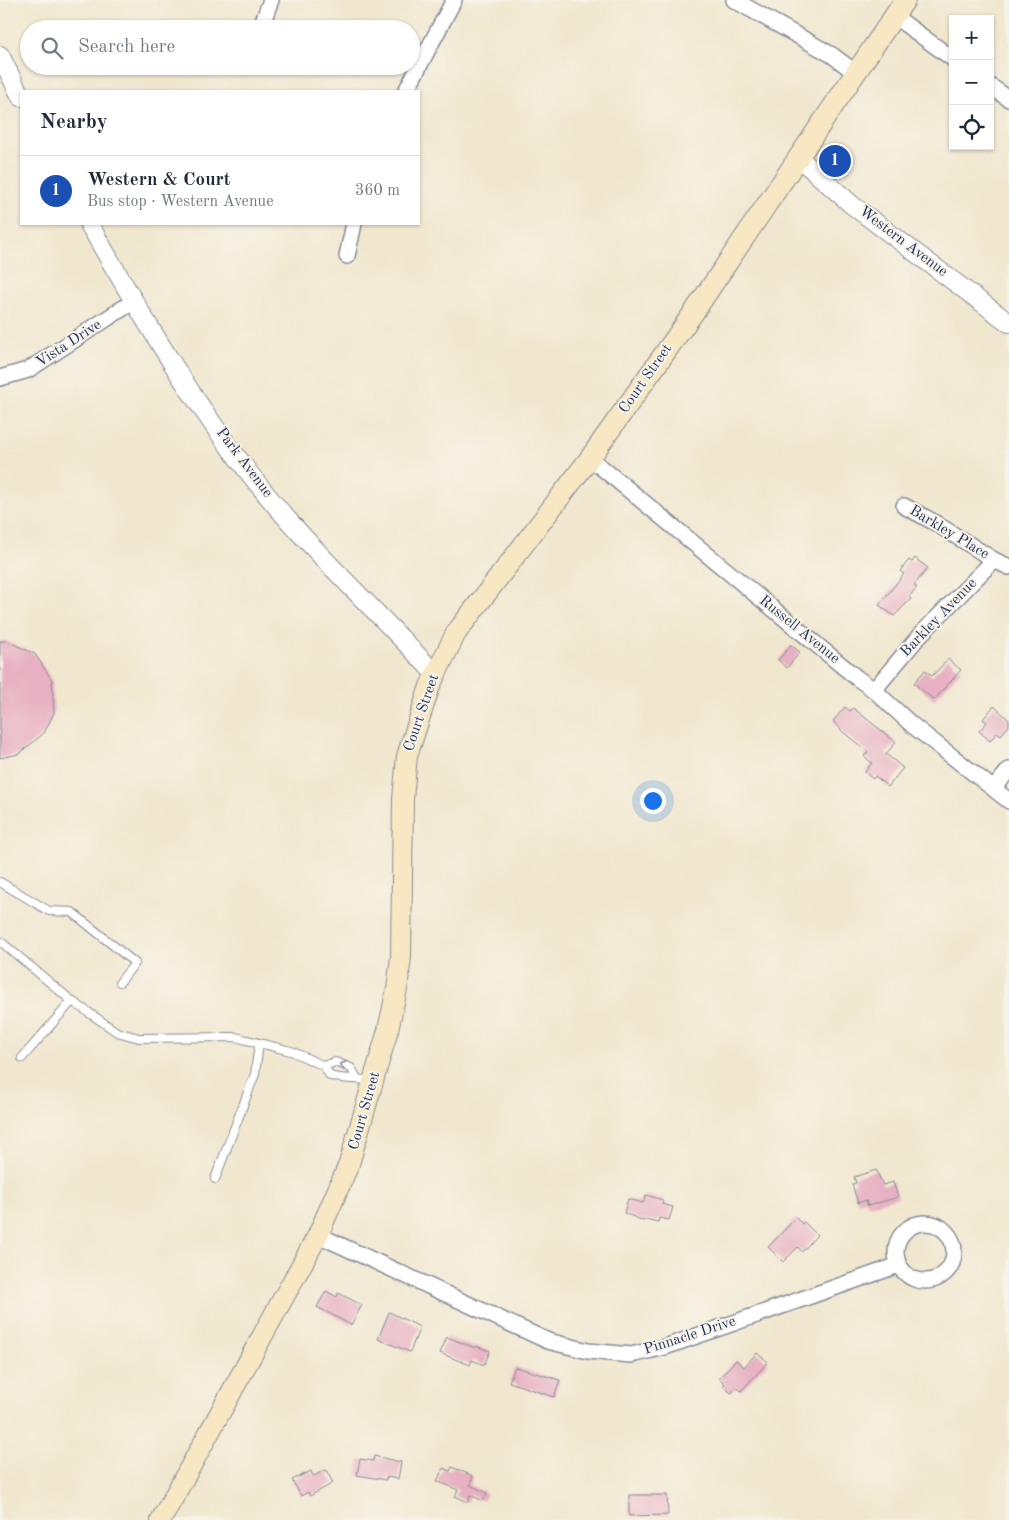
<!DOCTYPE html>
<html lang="en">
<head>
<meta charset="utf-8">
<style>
	body { margin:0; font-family:"Old Standard TT",serif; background:#f6f6f7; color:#1f2937 }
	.controls { position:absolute; right:15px; top:15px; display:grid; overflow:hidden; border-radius:0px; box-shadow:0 1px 4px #0004 }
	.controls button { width:45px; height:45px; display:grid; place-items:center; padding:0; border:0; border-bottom:1px solid #e0e1e3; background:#fff; color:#1f2937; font:25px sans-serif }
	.you { position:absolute; left:652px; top:800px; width:18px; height:18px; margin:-12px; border:4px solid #fff; border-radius:50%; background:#1a73e8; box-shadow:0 0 0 8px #1a73e833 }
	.badge { display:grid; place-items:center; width:32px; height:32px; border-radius:50%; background:#c8321e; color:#fff; font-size:16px; font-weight:700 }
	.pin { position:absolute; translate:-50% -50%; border:2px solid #fff; box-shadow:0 1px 5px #0006 }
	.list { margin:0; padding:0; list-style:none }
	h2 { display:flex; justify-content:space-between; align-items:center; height:65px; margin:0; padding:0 20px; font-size:21px }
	h2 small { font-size:16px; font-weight:400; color:#747a83 }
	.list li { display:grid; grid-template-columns:32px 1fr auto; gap:15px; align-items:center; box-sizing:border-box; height:70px; padding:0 20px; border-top:1px solid #e0e1e3 }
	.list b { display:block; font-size:19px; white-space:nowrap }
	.list p { margin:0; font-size:16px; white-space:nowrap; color:#747a83 }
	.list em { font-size:16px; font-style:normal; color:#747a83 }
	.icon { flex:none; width:28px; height:28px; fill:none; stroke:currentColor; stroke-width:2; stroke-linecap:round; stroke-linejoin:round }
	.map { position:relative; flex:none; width:1009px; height:1520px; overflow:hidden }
	.search { position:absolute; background:#fff; box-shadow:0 1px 4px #0004; left:20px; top:20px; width:400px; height:55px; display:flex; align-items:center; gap:12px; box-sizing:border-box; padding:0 18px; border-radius:28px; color:#747a83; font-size:19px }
	.panel { position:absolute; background:#fff; box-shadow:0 1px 4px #0004; left:20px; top:90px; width:400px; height:135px; border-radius:0px }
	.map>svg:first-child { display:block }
</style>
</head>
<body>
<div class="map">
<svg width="1009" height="1520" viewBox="0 0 1009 1520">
	<rect width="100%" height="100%" fill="#f7f3e8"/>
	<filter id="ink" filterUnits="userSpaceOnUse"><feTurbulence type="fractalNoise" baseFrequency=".02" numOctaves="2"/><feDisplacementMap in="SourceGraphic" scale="10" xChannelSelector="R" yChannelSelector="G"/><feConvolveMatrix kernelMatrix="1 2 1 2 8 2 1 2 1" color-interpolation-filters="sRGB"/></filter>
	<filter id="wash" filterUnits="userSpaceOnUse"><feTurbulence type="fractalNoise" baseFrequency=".0096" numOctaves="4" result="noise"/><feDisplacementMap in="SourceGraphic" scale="20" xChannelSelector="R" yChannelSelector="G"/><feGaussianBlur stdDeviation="1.12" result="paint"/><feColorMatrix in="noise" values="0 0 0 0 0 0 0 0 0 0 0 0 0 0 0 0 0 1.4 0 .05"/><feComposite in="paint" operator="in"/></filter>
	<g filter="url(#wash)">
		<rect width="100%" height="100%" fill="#f1e7cf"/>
		<g id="blocks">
			<path fill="#e8b1c3" d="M915,558l13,10 -14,17 3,2 -8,10 2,2 -17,17 -15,-11 25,-31 -4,-3 9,-11 3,2z
				M0,641h7l28,13 17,26 2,33 -10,20 -25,21 -19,4z
				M791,645l9,7 -13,16 -9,-8z
				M948,659l13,11 -27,30 -20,-17 11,-13 7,6z
				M994,706l15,14v6l-8,9 -4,-3 -7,9 -11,-10 8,-9 -4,-3z
				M845,707l5,4 3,-3 43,34 -10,12 17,14 -15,19 -13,-11 -2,3 -8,-7 7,-9 -8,-7 4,-4 -25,-20 -10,-11z
				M876,1170l7,15 10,-3 5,15 -30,9 -2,-6 -8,3 -6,-19 4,-1 -2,-6z
				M646,1195l17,5 -1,4 11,3 -4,13 -10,-2 -1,4 -13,-3 -1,2 -20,-8 4,-14 15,4z
				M796,1218l6,6 2,-2 13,13 -15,17 -4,-5 -15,15 -15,-15z
				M326,1291l11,6 1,-4 24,12 -11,20 -34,-18z
				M389,1312l31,15 -10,25 -32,-13z
				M447,1337l28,11 1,-2 14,5 -6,14 -12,-5 -2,5 -30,-12z
				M757,1353l11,9 -27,29 -4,-4 -6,6 -8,-7 2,-2 -6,-6 17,-18 8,7z
				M515,1367l45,13 -6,17 -45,-15z
				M374,1456l27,6 -3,17 -12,-2v3l-29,-5 3,-16 13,2z
				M452,1467l21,9 -3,9 17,8 -4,8 -13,-6 -2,7 -13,-6 3,-6 -21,-9 6,-13 7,3z
				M326,1470l7,13 -23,13 -2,-4 -7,4 -9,-16 19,-9 2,5z
				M629,1495h38l1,20 -39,1z"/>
		</g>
	</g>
	<g filter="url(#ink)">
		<use href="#blocks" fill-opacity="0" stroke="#868b96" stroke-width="1"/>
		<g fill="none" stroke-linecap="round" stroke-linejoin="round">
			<defs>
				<path id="service" d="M0,882l49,29 23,1 63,51 -15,19
					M0,941l72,60 45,31 22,6 96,-1 56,14 33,15 6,10c14,4 27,2 42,5
					M22,1058l50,-57
					M324,1066l11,-4 16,6 6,10
					M215,1179l40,-105 4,-31"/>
				<path id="minor" d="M734,0l98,55 24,18
					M894,16l59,43
					M260,29l11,-29
					M990,86l19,13
					M406,91l48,-91
					M347,256l7,-32
					M0,378l28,-8 106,-69
					M590,458l267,220 17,12 38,35 97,76
					M904,506l28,15 62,39
					M874,690l46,-55 74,-75 15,7
					M994,788l15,-18
					M896 1252a29 29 0 1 1 58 0a29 29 0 1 1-58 0Z
					M318,1235l230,106 40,10 43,4 34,-8 234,-82"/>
				<path id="tertiary" d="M0,55l21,42
					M799,158l53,47 157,118
					M89,224c59,103 121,208 200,297 47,53 98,101 146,153"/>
				<path id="secondary" d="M161,1520l157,-285 31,-71 39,-134 9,-41 4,-32 2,-158 4,-43 23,-70 26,-53 134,-175 104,-146 211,-312"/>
			</defs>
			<use href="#service" stroke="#868b96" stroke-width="10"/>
			<use href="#minor" stroke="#868b96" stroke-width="18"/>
			<use href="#tertiary" stroke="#868b96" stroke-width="20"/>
			<use href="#secondary" stroke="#868b96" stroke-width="22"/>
			<use href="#service" stroke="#fff" stroke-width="8"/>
			<use href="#minor" stroke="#fff" stroke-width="15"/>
			<use href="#tertiary" stroke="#fff" stroke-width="18"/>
			<use href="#secondary" stroke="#f7e8c3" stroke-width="20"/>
		</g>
		<defs><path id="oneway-chevron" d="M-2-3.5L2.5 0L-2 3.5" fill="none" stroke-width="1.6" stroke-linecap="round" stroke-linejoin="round" transform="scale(1.25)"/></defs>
		<use stroke="#8d97ae" href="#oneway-chevron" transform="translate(343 1065) rotate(-161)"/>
	</g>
	<g text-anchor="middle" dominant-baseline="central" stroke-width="4" stroke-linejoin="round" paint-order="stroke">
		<g font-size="15" fill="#1b2f5e" stroke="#f7f3e8">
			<text transform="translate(903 242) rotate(37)">Western Avenue</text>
			<text transform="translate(69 344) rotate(-33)">Vista Drive</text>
			<text transform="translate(646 379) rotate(-55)">Court Street</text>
			<text transform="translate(244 463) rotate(53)">Park Avenue</text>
			<text transform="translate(949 533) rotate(31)">Barkley Place</text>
			<text transform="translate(939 618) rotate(-46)">Barkley Avenue</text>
			<text transform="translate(799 630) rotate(39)">Russell Avenue</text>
			<text transform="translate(422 713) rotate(-71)">Court Street</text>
			<text transform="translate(365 1111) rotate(-74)">Court Street</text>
			<text transform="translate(690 1336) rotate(-18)">Pinnacle Drive</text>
		</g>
	</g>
</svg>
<div class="controls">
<button>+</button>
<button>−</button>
<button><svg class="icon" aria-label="locate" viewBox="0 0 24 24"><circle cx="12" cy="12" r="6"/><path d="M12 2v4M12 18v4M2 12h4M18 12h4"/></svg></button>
</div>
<div class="you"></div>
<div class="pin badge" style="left:835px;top:161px;background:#1a4fb4">1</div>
<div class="search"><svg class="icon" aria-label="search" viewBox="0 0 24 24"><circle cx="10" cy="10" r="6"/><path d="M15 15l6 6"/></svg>Search here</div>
<section class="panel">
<h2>Nearby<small></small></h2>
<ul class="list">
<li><span class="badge" style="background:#1a4fb4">1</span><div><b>Western &amp; Court</b><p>Bus stop · Western Avenue</p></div><em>360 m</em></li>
</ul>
</section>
</div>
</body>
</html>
